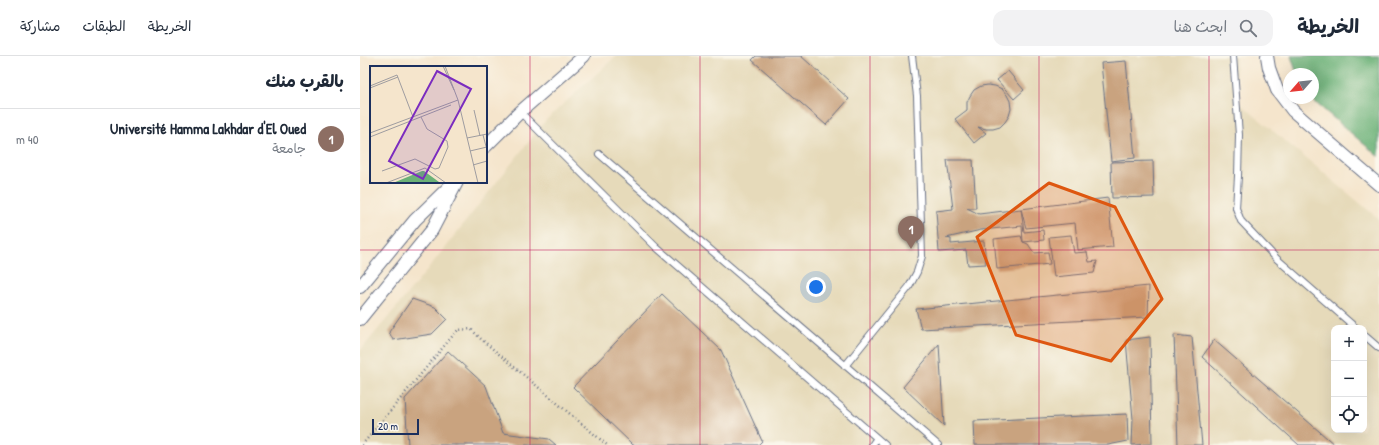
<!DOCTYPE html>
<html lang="ar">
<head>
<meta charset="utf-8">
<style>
	body { margin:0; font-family:"Patrick Hand","Playpen Sans Arabic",sans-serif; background:#f2f2f3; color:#1f2937; direction:rtl }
	.controls { position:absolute; right:12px; bottom:12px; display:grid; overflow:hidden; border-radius:8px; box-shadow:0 4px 16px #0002 }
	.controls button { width:36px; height:36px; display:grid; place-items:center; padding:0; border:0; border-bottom:1px solid #e0e1e3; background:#fff; color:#1f2937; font:20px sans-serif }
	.compass { position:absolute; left:923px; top:12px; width:36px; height:36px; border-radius:50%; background:#fff; box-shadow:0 4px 16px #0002; rotate:242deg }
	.scale { position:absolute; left:12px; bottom:10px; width:47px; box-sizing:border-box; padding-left:4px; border:2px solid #1b2f5e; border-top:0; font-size:11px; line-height:14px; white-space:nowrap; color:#1b2f5e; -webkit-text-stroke:3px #fbf7ec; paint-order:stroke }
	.you { position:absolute; left:456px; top:231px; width:14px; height:14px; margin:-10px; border:3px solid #fff; border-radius:50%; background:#1a73e8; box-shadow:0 0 0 6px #1a73e833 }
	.badge { display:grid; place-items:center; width:26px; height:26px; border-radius:50%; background:#1a73e8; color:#fff; font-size:13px; font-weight:700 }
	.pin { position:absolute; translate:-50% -33px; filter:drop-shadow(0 1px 2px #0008) }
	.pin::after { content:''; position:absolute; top:21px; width:14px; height:12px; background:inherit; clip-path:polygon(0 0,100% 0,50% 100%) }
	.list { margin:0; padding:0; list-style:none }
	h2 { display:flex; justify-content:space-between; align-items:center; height:52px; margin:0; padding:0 16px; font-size:17px }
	h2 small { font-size:13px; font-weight:400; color:#747a83 }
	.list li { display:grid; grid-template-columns:26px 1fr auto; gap:12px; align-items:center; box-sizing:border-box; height:60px; padding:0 16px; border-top:1px solid #e0e1e3 }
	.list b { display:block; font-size:15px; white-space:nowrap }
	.list p { margin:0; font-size:13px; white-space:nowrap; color:#747a83 }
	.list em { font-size:13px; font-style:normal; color:#747a83 }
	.icon { flex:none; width:22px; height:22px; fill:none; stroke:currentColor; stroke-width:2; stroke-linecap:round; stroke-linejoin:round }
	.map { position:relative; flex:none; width:1019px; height:389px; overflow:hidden; direction:ltr }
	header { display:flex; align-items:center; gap:24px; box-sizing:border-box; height:56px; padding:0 20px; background:#fff; border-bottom:1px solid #e0e1e3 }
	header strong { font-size:19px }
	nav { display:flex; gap:22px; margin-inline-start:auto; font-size:14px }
	.search { width:280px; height:36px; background:#f2f2f3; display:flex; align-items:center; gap:10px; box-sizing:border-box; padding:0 14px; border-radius:12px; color:#747a83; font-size:15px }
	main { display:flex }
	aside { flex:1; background:#fff }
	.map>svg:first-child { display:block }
</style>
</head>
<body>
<header>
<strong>الخريطة</strong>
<div class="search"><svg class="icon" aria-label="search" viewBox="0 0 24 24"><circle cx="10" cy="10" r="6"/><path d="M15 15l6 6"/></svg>ابحث هنا</div>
<nav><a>الخريطة</a><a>الطبقات</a><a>مشاركة</a></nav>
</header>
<main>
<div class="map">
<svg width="1019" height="389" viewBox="0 0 1019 389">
	<rect width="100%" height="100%" fill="#fbf7ec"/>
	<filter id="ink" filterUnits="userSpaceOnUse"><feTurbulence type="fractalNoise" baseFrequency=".025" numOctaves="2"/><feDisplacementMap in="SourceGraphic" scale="8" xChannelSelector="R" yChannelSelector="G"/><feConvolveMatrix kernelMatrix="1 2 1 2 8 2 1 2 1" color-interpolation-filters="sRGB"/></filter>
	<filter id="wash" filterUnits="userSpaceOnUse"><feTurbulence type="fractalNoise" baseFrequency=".012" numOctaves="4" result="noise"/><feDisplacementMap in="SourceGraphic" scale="16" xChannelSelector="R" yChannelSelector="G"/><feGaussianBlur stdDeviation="0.9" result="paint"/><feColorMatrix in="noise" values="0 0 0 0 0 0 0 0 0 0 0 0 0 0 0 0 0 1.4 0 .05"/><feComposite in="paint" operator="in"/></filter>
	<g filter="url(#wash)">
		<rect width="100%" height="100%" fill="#f5e5cc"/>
		<path fill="#e6daba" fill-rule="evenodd" d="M256,0h620v44l143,119v226h-1019v-94l60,-72 126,-159zM974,272h30v102h-30z"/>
		<path fill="#6bb177" stroke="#43706a" d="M931,0h88v101l-63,-54 -5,-5h2v-24h-16z"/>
		<g id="blocks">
			<path fill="#c9a37f" d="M396,0h45l48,43 -23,26 -74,-65z
				M766,5l9,97 -24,3 -10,-98z
				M648,15l16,19 -10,9 -17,-19z
				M628,29l7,1 7,3 5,6 3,6 1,8 -2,7 -4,6 -5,5 -7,2h-7l-8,-2 8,6 -12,10 -19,-24 12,-9v-8l3,-6 4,-6 7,-4z
				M587,104h26l3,48h-9l12,6 42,-5 3,23 19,-2 1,10 -21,2 5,2 6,9 14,-1 2,12 -53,5 -3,-30 27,-3 2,6 -1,-16 -41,4 -35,8 5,1v5l33,-3 2,23 -18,1 -2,-15 -27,2 -3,-41 17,-2z
				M793,105l1,36 -42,1 -1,-36z
				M748,142l5,49 -35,3 -3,-27 -49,5 -5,-19z
				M711,179l3,18 13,-1 2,10 8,-1 -3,12 -40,4 -5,-40z
				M789,230l-1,31 -227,12 -5,-20z
				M302,238l59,56 41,91 -4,4h-125l-60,-58z
				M52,243l23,8 12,12 -15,15 -39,6 -4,-8z
				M814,279l18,2 10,108h-24z
				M790,281l2,107 -20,1 1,-26 -7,-79z
				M854,284l121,105h-36l-97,-88z
				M579,288l5,82 -41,-39z
				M88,295l38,35 17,47 46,6 7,6h-148l-3,-46z
				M767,358l1,27 -20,4h-133l-1,-24z"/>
		</g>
	</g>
	<g filter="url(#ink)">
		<use href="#blocks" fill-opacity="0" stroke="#676f84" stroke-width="1"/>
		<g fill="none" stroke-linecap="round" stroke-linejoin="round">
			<defs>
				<path id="lane" d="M873,0l6,79 -1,41 -2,32 5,13 36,38 79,69
					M160,56l136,135 229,198
					M239,98l339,291
					M1004,279l15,13
					M485,310l64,-79 8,-15 5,-16 -5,-160 -5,-40
					M512,389l5,-7"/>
				<path id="street" d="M907,0l2,12 8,22 16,21 86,74
					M126,90l34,-34 64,-56
					M0,231l55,-67 38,-37
					M0,263l72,-89 25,-48"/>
			</defs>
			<use href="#lane" stroke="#676f84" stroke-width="8"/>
			<use href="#street" stroke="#676f84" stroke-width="14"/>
			<path stroke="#676f84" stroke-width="2.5" stroke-dasharray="1 3" stroke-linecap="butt" d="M2,389l93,-112 3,-3 13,-1 10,10 126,106"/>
			<use href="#lane" stroke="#fff" stroke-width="6"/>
			<use href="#street" stroke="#fff" stroke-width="12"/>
		</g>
	</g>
	<path fill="#de5710" fill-opacity="0.2" stroke="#de5710" stroke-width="3" stroke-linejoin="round" d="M689,127l66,24 47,92 -51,62 -95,-26 -39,-98z"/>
	<path fill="none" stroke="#c2185b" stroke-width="1" stroke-opacity="0.55" d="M170,0v389M340,0v389M510,0v389M679,0v389M849,0v389M0,194h1019"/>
	<g transform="translate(10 10)">
		<rect width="117" height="117" fill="#f5e5cc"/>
		<path d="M54,105l15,11 -46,1 29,-12z" fill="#6bb177"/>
		<path fill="none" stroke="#9e9ca0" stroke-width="1" d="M73,0l11,24M75,0l13,34 20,83M0,20l27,-11 16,42M0,22l28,-11M104,44l6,26M0,67l88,-33M113,69l4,15M0,71l81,-32M97,72l20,-4M100,85l17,-4M103,99l14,-4M12,105l33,-12 20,10 4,-1 9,-21 -1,-6 -20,-12 -6,-12M16,117l39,-15 21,15"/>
		<path fill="#7b2cbf" fill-opacity="0.15" stroke="#7b2cbf" stroke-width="2" d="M67,5l34,18 -48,90 -34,-18z"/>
		<rect width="117" height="117" fill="none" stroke="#1b2f5e" stroke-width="2"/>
	</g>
</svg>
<div class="controls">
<button>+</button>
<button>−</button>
<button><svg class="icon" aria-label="locate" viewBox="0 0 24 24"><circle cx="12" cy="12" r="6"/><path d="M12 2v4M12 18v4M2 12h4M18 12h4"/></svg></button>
</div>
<svg class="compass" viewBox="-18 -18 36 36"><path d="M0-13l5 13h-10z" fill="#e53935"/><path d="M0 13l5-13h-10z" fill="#747a83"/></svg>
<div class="scale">20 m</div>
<div class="you"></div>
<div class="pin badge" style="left:551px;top:193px;background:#8d6e63">1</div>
</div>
<aside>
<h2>بالقرب منك<small></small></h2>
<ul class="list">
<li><span class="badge" style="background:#8d6e63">1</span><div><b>Université Hamma Lakhdar d'El Oued</b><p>جامعة</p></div><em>40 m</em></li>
</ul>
</aside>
</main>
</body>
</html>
